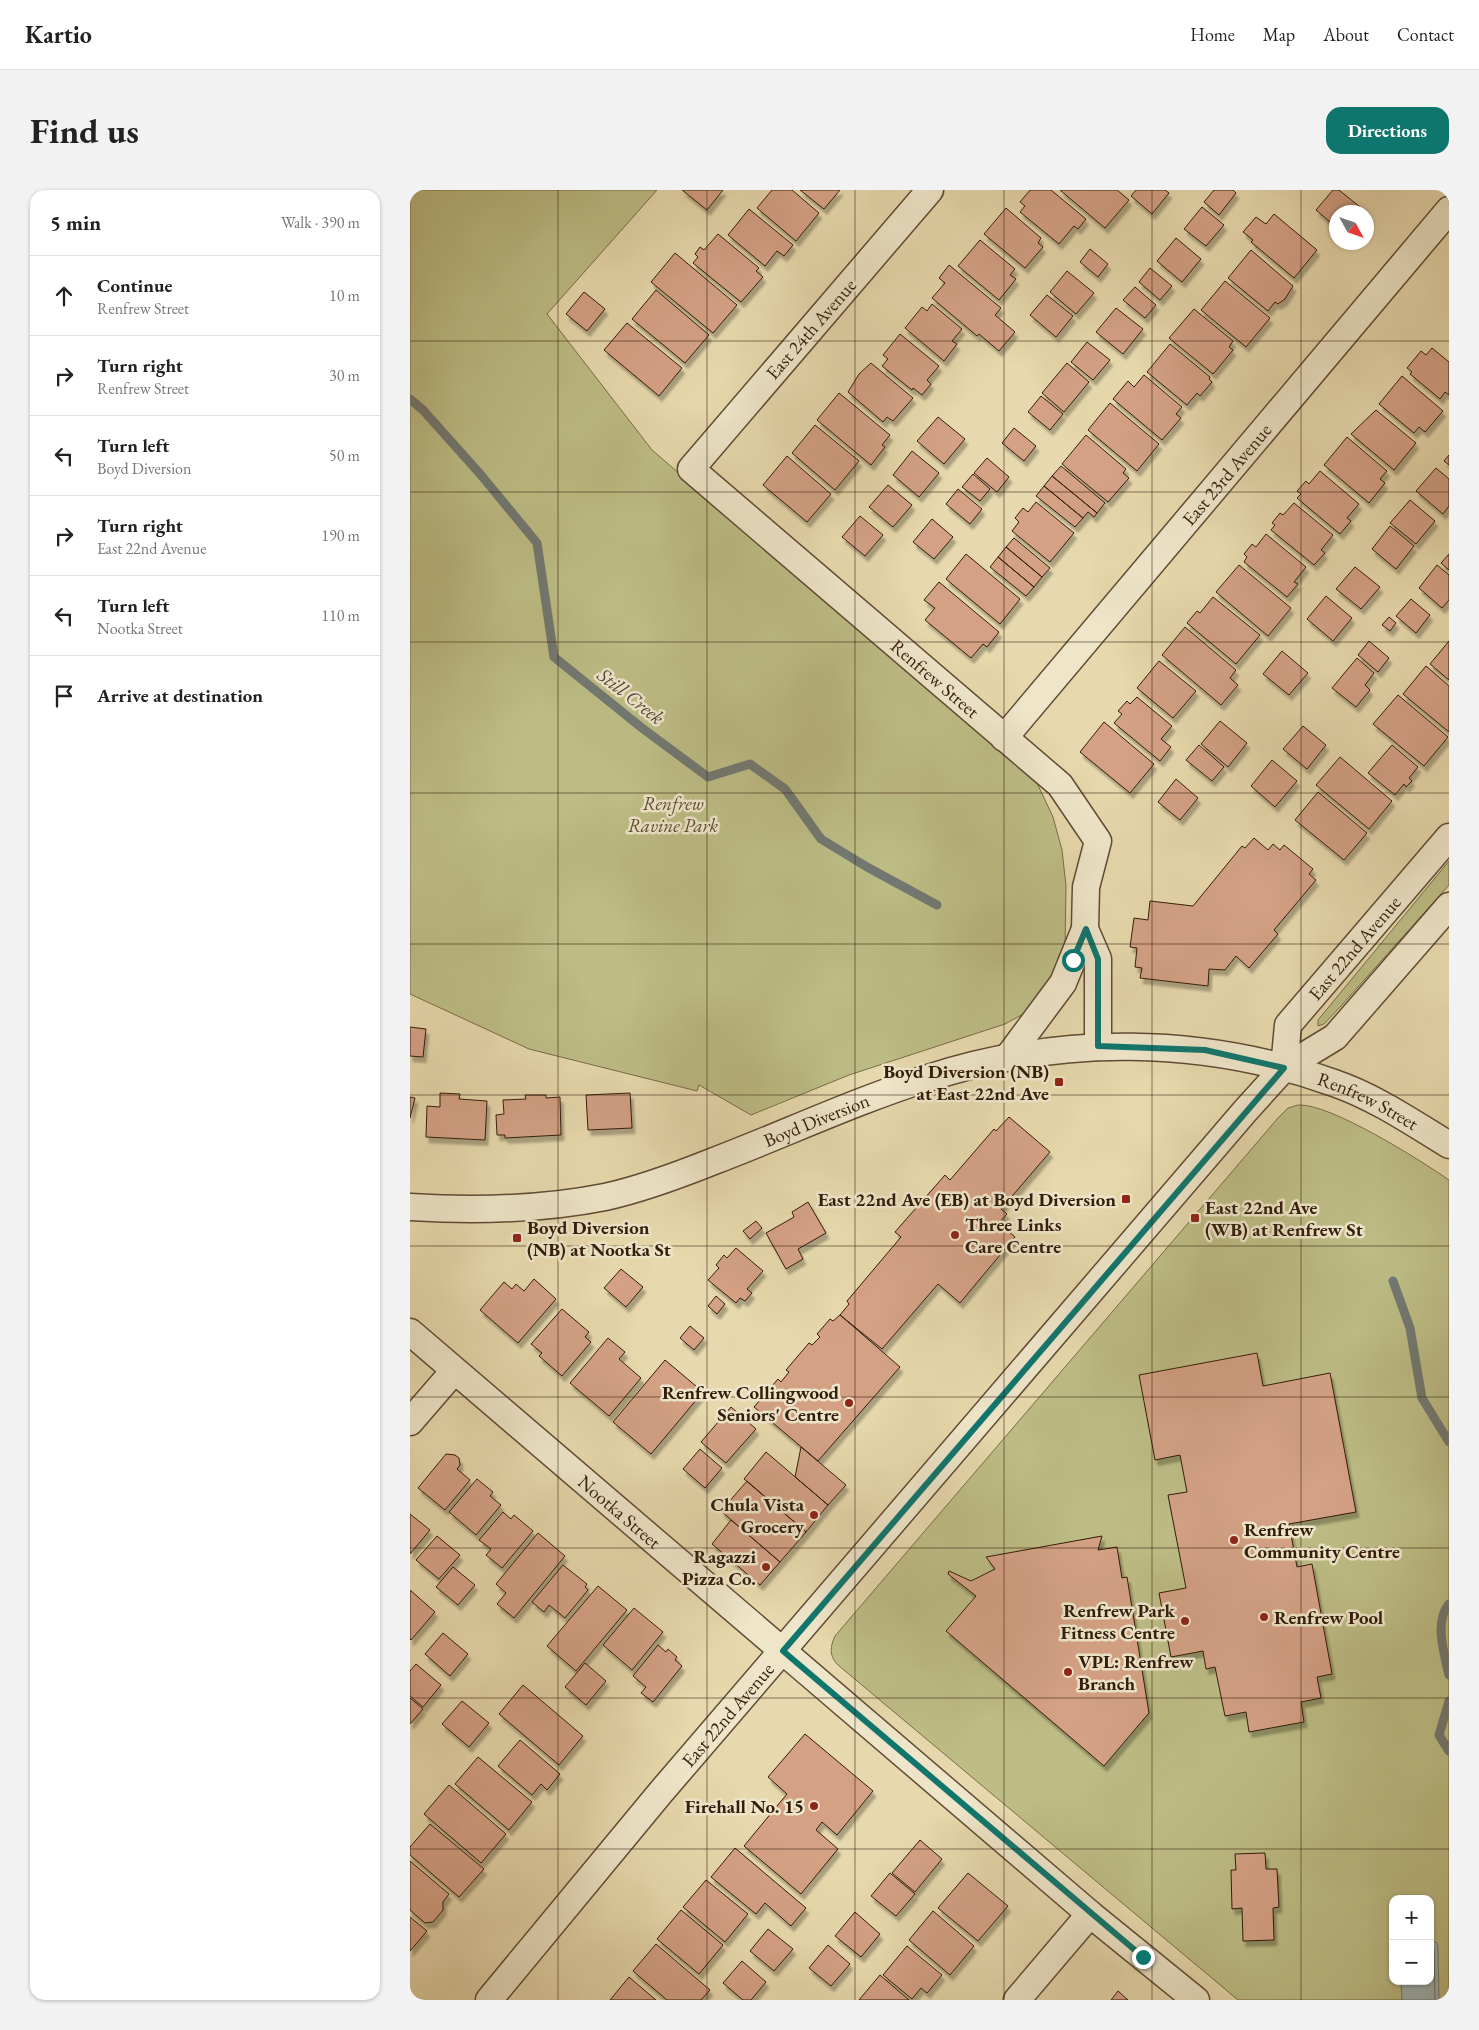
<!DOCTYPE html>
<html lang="en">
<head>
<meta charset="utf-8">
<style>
	body { margin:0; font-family:"EB Garamond",serif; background:#f2f2f2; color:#222 }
	.controls { position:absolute; right:15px; bottom:15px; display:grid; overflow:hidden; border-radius:10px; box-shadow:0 1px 4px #0004 }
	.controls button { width:45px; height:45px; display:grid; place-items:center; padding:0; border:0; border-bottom:1px solid #e0e0e0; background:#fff; color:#222; font:25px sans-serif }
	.compass { position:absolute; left:919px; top:15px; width:45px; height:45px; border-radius:50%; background:#fff; box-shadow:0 1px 4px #0004; rotate:130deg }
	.stop { position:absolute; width:15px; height:15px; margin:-11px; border:4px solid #0f766e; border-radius:50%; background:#fff }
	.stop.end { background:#0f766e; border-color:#fff; box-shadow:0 1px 5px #0008 }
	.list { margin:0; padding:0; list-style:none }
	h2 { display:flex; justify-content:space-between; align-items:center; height:65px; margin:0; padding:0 20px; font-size:21px }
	h2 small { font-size:16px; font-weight:400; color:#767676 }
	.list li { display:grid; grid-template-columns:32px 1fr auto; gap:15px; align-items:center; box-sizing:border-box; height:80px; padding:0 20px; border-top:1px solid #e0e0e0 }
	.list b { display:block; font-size:19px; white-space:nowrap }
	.list p { margin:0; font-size:16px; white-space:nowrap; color:#767676 }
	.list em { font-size:16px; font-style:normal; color:#767676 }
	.icon { flex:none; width:28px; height:28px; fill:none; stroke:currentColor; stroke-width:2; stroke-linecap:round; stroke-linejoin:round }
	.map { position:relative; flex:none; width:1039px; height:1810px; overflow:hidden; border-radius:15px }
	header { display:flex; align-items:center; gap:30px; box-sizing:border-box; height:70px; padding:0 25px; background:#fff; border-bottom:1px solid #e0e0e0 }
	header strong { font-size:24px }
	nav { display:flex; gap:28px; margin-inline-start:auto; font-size:18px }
	.intro { display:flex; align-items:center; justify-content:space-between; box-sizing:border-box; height:120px; padding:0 30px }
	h1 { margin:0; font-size:35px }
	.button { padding:12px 22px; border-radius:15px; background:#0f766e; color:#fff; font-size:18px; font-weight:700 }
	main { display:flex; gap:30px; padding:0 30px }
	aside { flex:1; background:#fff; border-radius:15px; box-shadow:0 1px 4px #0004 }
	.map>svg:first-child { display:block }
</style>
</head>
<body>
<header>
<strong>Kartio</strong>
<nav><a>Home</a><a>Map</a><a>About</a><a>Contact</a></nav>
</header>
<div class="intro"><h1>Find us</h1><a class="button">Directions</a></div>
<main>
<aside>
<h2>5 min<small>Walk · 390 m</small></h2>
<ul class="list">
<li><svg class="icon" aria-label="ahead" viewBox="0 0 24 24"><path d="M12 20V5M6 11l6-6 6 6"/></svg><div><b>Continue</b><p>Renfrew Street</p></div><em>10 m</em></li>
<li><svg class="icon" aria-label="right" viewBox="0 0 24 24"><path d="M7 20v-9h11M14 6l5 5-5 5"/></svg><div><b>Turn right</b><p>Renfrew Street</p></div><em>30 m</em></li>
<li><svg class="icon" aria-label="left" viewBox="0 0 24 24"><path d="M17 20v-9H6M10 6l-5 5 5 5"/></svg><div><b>Turn left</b><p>Boyd Diversion</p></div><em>50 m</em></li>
<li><svg class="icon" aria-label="right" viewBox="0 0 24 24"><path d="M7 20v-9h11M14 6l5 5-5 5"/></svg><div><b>Turn right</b><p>East 22nd Avenue</p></div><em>190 m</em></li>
<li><svg class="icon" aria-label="left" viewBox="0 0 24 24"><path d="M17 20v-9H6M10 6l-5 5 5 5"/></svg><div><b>Turn left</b><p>Nootka Street</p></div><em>110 m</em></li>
<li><svg class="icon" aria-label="arrive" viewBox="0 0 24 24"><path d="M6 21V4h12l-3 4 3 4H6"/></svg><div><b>Arrive at destination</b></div></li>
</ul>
</aside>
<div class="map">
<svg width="1039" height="1810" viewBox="0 0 1039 1810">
	<defs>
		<filter id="shadow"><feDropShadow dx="3" dy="5.5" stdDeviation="1" flood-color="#0004"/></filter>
	</defs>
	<rect width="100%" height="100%" fill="#e7d9ad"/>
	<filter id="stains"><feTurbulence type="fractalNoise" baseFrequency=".004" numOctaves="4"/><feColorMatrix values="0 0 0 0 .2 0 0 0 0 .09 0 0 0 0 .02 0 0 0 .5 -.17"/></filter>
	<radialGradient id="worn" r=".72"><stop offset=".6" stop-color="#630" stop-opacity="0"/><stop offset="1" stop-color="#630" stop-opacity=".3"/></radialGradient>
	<path fill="#bdbd85" stroke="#786c48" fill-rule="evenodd" d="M0,0h247l-110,124 105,136 384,331 17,36 9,33 4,36 -1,59 -4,22 -34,45 -22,12 -156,51 -98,40 -52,-30 -2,6 -168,-42 -119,-55z
		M1039,671v24l-108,121 -17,18 -6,2v-6z
		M888,915c32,-2 122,55 151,75v820h-211l-400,-335c-9,-9 -8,-18 -3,-29l443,-518 10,-10zM983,1709h37v82h-37z"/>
	<path fill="#9db7b7" stroke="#727972" d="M1020,1751l6,1 2,4 1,54h-37l-1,-19h29z"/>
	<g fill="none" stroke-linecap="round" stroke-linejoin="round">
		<path stroke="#686a61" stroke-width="1" d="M1020,1756l4,2 1,52"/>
		<path stroke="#727972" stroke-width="9" d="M0,209l13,11 58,65 56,68 17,114 88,71 66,49 42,-13 35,25 36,50 46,28 70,38
			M983,1091l17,47 12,70 27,44
			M1039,1414c-15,18 -5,49 0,71
			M1039,1511l-10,34 10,16"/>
	</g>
	<path fill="#d4a185" stroke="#321c0b" filter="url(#shadow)" d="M272,0h41l-16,20z
		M362,0h20l27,23 -23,28 -39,-33z
		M390,0h40l-16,19z
		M620,0h21l35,29 -8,10 -4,-3 -15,18 -39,-32 5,-6 -5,-4z
		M650,0h57l12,10 -24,28z
		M726,0h29l4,3 -17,21 -21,-18z
		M804,0h19l3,3 -17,22 -15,-13z
		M923,0h6l21,17 -5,5h-19v15l-20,-17z
		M792,17l22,18 -18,21 -22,-17z
		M596,18l35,30 -3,5 5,4 -18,21 -41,-34z
		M339,19l44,36 -9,11 -7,-5 -12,15 -37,-31z
		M864,24l43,36 -23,28 -43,-36 2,-2 -10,-8 13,-15 10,7z
		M308,44l41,34 -3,3 7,6 -22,25 -48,-39 5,-6 -3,-3 5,-7 4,3z
		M766,48l25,21 -19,23 -25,-21z
		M570,50l35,29 -5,6 6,4 -17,21 -41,-34z
		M680,59l18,15 -10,13 -18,-15z
		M841,60l42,36 -8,13 -7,5 -3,-2 -7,9 -40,-33z
		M265,63l62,52 -24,28 -62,-51z
		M539,75l52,43 -6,7 20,17 -16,19 -20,-17 -2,2 -45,-38 13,-15 -6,-5z
		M740,78l22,18 -12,14 -21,-18z
		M657,81l27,22 -18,21 -26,-22z
		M815,91l45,37 -24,29 -45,-37z
		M725,97l21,18 -11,13 -22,-18z
		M246,100l53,45 -24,28 -53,-44z
		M174,102l21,17 -18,22 -21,-17z
		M637,105l26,21 -17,21 -26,-22z
		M522,114l30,25 -10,12 5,3 -13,17 -39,-33 17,-21 5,4z
		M706,118l27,21 -20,25 -27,-22z
		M784,119l39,32 -4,6 4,3 -20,24 -44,-36z
		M217,133l55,45 -23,28 -55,-46z
		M490,144l39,32 -12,14 4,4 -9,11 -9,-7 -1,2 -30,-24 6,-7 -5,-4z
		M677,152l23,18 -17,20 -22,-18z
		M760,154l40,33 -1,2 3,3 -12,14 -3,-3 -10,12 -40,-33z
		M1022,158l17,14v33l-4,-3 -5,7 -30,-25 2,-2 -5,-4 14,-17 5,4z
		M461,173l42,35 -20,23 -6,-4 -4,5 -35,-30 11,-18z
		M657,173l22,19 -25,30 -22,-19z
		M734,185l38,32 -6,7 5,4 -19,22 -49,-41 15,-18 6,6z
		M992,186l41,35 -18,21 -6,-5 -5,6 -35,-29z
		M429,203l51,42 -8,10 3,2 -14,18 -54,-45z
		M631,206l22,18 -13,16 -22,-18z
		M700,213l49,41 -22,27 -49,-41z
		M966,220l40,33 -22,27 -43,-36z
		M528,227l27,22 -21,25 -27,-23z
		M405,235l44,36 -24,29 -43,-37z
		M604,238l22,18 -12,15 -22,-18z
		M676,245l40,34 -3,4 6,5 -21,24 -46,-38z
		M937,247l40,34 -7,8 5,4 -16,20 -45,-38z
		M502,261l27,22 -20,24 -26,-22z
		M1039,265v10l-5,-4z
		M377,266l44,38 -24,28 -44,-37z
		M577,268l22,19 -12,15 -23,-19z
		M651,276l44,37 -8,10 -45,-37z
		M1026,278l13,11v27l-6,8 -27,-23z
		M910,281l39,33 -12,14 4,3 -11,13 -43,-36 4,-4 -4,-3 9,-10 3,3z
		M563,284l17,15 -10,12 -18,-14z
		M642,286l45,37 -3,4 -6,-5 -5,6 -39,-32z
		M478,295l24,20 -19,22 -24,-20z
		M634,296l39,32 -8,9 -39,-31z
		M548,299l24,20 -12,15 -24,-20z
		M1000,310l25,21 -19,23 -26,-21z
		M626,312l38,31 -24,29 -38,-31 7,-9 -4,-4 8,-10 5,4z
		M884,313l39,32 -12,15 4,3 -11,12 -43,-35 4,-5 -3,-2 8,-10 3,2z
		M450,326l23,19 -18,21 -23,-19z
		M522,329l21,18 -19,22 -21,-17z
		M980,336l24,20 -18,23 -24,-20z
		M856,344l40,33 -12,15 4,2 -11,13 -43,-35 3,-5 -3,-3 8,-10 4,3z
		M604,348l36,30 -8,9 -36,-30z
		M596,357l36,30 -8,10 -36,-30z
		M556,364l54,45 -20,25 -54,-45z
		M1039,364v16l-8,-7z
		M588,367l36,30 -8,9 -36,-29z
		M829,375l52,43 -23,28 -52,-44z
		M1027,375l12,10v25l-7,8 -23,-20z
		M945,377l25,20 -19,22 -25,-20z
		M529,392l60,50 -12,15 -4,-3 -12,14 -46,-38 10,-12 -11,-8z
		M916,406l26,22 -19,23 -26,-22z
		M803,407l47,38 -24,29 -49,-41 10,-12 3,2z
		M1001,409l19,16 -14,18 -20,-17z
		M979,427l7,6 -6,8 -8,-6z
		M775,437l51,43 -6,8 8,7 -17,20 -59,-50z
		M959,451l20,17 -11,14 -20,-17z
		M1039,451v39l-19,-16z
		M872,461l26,22 -19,22 -26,-21z
		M947,468l17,15 -9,12 5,5 -14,17 -24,-19z
		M749,471l37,30 -23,27 -36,-30z
		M1016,476l23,20v46l-46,-38z
		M988,505l50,42 -24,29 -51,-42z
		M727,507l35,29 -11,13 10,8 -11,14 -46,-38 8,-9 -4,-3 9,-10 3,3z
		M810,531l27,22 -19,24 -27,-23z
		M694,532l50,42 -24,29 -50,-41z
		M893,536l23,19 -19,24 -24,-20z
		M789,555l25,22 -12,14 -26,-21z
		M982,555l26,22 -9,11 3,3 -6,6 -2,-3 -9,11 -27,-22z
		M930,567l52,44 -23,28 -53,-44z
		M862,570l25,21 -22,26 -24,-21z
		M766,589l22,19 -18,22 -22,-18z
		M908,602l49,41 -23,27 -49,-40z
		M844,648l14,12 5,-6 7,6 4,-5 29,24 -4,5 7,6 -42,50 4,4 -29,34 -13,-12 -11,14 -16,-1 -1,17 -68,-8 2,-10 -7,-1 2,-19 -7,-1 4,-29 14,2 2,-19 43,5 49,-60 3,2z
		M0,837l16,2 -3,28 -13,-1z
		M30,903l20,1 -1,5 28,2 -2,39 -59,-3 1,-31 13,1z
		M220,903l2,35 -44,2 -2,-35z
		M115,905h21v3l14,-1 1,38 -56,3v-3h-8l-1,-20 8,-1 -1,-14 23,-1z
		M0,907l5,1 -5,20z
		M599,927l41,35 -49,57 6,5 -8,9 16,14 -55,66 -22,-19 -56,65 -42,-34 9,-11 -2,-3 54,-64 -6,-5 50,-57 5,5 44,-51 2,2z
		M398,1012l18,31 -28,16 5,10 -17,10 -20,-36 28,-16 -2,-5z
		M346,1031l6,7 -12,11 -7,-8z
		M326,1058l27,23 -16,18 5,4 -7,8 -5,-3 -4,5 -28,-23 11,-12 -3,-3 8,-10 3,3z
		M211,1079l22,18 -17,20 -22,-19z
		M124,1089l22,20 -38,44 -38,-33 24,-28 8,7 4,-5 8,7z
		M306,1106l9,8 -8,10 -9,-8z
		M152,1119l27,23 -4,5 6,5 -29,34 -23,-20 3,-3 -11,-9z
		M430,1125l60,52 -82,94 -64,-54 24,-28 3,3 8,-10 -3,-2 23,-27 3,2 8,-8 -3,-3 13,-15 3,2z
		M280,1136l14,12 -10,12 -14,-12z
		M198,1148l17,14 -6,7 22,19 -32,38 -39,-33z
		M847,1163l6,33 67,-13 26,139 -67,12 8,43 15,-3 20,110 -15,3 4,21 -20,4 3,20 -55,10 -3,-20 -21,4 -10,-49 -9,2 -3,-18 -32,6 -12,-64 27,-5 -18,-93 19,-3 -7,-37 -25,5 -16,-85z
		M255,1170l38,32 -52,62 -38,-32z
		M321,1217l25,22 -30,34 -25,-21z
		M391,1257l45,38 -18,20 -33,-28z
		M290,1259l22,19 -17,20 -22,-19z
		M356,1262l62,53 -22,27 -62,-53z
		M36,1264l9,1 4,3 1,7 -3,4 13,11 -25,30 -27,-22z
		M67,1289l16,13 -3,4 11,9 -25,30 -27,-23z
		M337,1291l59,51 -26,30 -59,-51z
		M93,1322l8,7 3,-4 19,16 -31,37 -16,-13 5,-6 -12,-9z
		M0,1324l20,16 -20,24z
		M321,1330l49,42 -20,23 -48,-41z
		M128,1343l27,23 -51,62 -17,-14 9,-11 -10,-9z
		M27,1346l23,19 -21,24 -23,-19z
		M692,1346l-4,14 19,-3 5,31 5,-1 22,136 -45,53 -158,-135 30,-35 -28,-22 1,-3 22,10 24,-12 -9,-12z
		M153,1375l24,19 -2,3 3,3 -23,28 -16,-13 -5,7 -12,-10z
		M43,1377l22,18 -17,20 -22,-18z
		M188,1396l29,24 -51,61 -29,-25z
		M0,1400l25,22 -24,28 -1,-1z
		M224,1418l29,24 -31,38 -29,-25z
		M33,1443l25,21 -18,22 -25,-22z
		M248,1455l8,7 2,-3 9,8 -2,3 7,6 -29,36 -12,-9 5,-6 -13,-11z
		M175,1473l21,18 -20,24 -21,-18z
		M6,1474l25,21 -18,22 -13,-11v-25z
		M113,1495l60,51 -24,29 -60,-51z
		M0,1508l13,11 -13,15z
		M52,1511l27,22 -20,24 -27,-23z
		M395,1544l68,57 -36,44 -15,-13 -6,8 22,19 -37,45 -57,-48 43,-52 -19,-17z
		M110,1550l40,34 -13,16 -6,-6 -9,11 -34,-29z
		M68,1567l54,45 -23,28 -54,-46z
		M39,1595l57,49 -25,29 -57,-49z
		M20,1634l54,45 -25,28 -49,-42v-8z
		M510,1650l22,19 -27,33 -23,-19z
		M325,1658l71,60 -15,18 -26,-23 -9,11 -45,-37z
		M855,1663l1,16h11l2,38 -6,1 1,32 -31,1 -1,-33 -10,1 -1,-39h5l-1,-16z
		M0,1671l39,33 -6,8v8l-10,12 -8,1 -15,-13z
		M480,1683l25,21 -19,22 -25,-20z
		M558,1683l40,33 -30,35 -40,-33z
		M296,1690l42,34 -23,28 -42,-35z
		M271,1720l42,35 -24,29 -42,-35z
		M523,1721l41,35 -24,29 -41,-35z
		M445,1722l25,22 -19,23 -26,-21z
		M0,1727l17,14 -17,20z
		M358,1739l25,20 -19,22 -24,-20z
		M246,1754l54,46 -9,10h-34l-34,-29z
		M418,1755l22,19 -19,22 -22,-18z
		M497,1756l35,29 -15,18 -6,-5 -9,11 -29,-24z
		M332,1771l24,21 -15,18h-8l-20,-17z
		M470,1785l29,25h-50z
		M219,1787l27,23h-46z
		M708,1801l10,9h-17z"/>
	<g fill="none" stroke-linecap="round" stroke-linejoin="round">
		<defs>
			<g id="minor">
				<path id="s1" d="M520,0l-239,279 369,316 38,56 -12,46 -1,42 13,30v88"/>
				<path id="s2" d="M594,548l445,-528"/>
				<path d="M598,867l55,-74 22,-54"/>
				<path id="s3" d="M874,878l4,-43 161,-188"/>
				<path id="s4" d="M0,1017c66,4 130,3 195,-10 37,-8 74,-22 109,-36 71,-27 141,-60 214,-83 133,-43 274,-42 406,5 41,14 79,40 115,62"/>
				<path id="s5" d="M0,1142l680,582 106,86"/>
				<path d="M0,1232l44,-51"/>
				<path id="s6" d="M79,1810l172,-208 585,-682 38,-42 51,-31 114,-131"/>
				<path d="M607,1810l73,-86"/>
			</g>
		</defs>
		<use href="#minor" stroke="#5f4b34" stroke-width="29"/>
		<use href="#minor" stroke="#efe6ca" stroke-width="26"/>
	</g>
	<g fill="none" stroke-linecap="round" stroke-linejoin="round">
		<path stroke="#0f766e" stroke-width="6" d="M663,770l13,-31 12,30v87l107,4 79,18 -501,583 360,306"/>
	</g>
	<path fill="none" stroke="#321c0b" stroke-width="1" stroke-opacity="0.55" d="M148,0v1810M297,0v1810M445,0v1810M594,0v1810M742,0v1810M891,0v1810M0,151h1039M0,302h1039M0,452h1039M0,603h1039M0,754h1039M0,905h1039M0,1056h1039M0,1207h1039M0,1358h1039M0,1508h1039M0,1659h1039"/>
	<g fill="#8f2418" stroke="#efe6ca" stroke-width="2">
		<rect x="644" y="887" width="10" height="10" rx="2.5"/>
		<rect x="711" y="1004" width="10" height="10" rx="2.5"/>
		<rect x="780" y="1023" width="10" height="10" rx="2.5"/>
		<circle cx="545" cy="1045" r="5"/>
		<rect x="102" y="1043" width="10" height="10" rx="2.5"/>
		<circle cx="439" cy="1213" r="5"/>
		<circle cx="404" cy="1325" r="5"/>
		<circle cx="824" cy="1350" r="5"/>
		<circle cx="356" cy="1377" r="5"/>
		<circle cx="854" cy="1427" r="5"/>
		<circle cx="775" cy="1431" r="5"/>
		<circle cx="658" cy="1482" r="5"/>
		<circle cx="404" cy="1616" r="5"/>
	</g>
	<g text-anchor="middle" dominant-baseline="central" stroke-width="5" stroke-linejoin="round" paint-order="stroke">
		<g font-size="19" fill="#321c0b" stroke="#efe6ca">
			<text transform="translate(401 139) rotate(-49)">East 24th Avenue</text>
			<text stroke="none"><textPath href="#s2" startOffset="345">East 23rd Avenue</textPath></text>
			<text stroke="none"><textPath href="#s1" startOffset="689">Renfrew Street</textPath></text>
			<text stroke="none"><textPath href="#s3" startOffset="145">East 22nd Avenue</textPath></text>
			<text stroke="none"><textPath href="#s4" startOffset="992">Renfrew Street</textPath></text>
			<text stroke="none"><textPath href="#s4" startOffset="421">Boyd Diversion</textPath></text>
			<text stroke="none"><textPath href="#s5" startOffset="276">Nootka Street</textPath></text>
			<text stroke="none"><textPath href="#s6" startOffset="372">East 22nd Avenue</textPath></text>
		</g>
		<g font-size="19" font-style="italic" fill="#5c4c30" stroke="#efe6ca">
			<text x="263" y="613">Renfrew<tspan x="263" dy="22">Ravine Park</tspan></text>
		</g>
		<g font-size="19" font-weight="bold" fill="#321c0b" stroke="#efe6ca" text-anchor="end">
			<text x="639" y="881">Boyd Diversion (NB)<tspan x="639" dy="22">at East 22nd Ave</tspan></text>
			<text x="706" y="1009">East 22nd Ave (EB) at Boyd Diversion</text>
			<text x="795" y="1017" text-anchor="start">East 22nd Ave<tspan x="795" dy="22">(WB) at Renfrew St</tspan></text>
			<text x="555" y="1034" text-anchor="start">Three Links<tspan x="555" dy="22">Care Centre</tspan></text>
			<text x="117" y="1037" text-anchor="start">Boyd Diversion<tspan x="117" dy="22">(NB) at Nootka St</tspan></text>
			<text x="429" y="1202">Renfrew Collingwood<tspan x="429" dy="22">Seniors' Centre</tspan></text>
			<text x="394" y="1314">Chula Vista<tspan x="394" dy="22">Grocery</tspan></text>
			<text x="834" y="1339" text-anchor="start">Renfrew<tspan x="834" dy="22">Community Centre</tspan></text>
			<text x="346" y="1366">Ragazzi<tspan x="346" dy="22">Pizza Co.</tspan></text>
			<text x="765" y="1420">Renfrew Park<tspan x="765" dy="22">Fitness Centre</tspan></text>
			<text x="864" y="1427" text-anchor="start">Renfrew Pool</text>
			<text x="668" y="1471" text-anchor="start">VPL: Renfrew<tspan x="668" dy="22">Branch</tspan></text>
			<text x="394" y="1616">Firehall No. 15</text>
		</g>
		<g font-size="20" font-style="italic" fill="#524a3f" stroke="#efe6ca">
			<text transform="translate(221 506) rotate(38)">Still Creek</text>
		</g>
	</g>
	<rect width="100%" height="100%" filter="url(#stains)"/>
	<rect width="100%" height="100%" fill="url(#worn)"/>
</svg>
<div class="controls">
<button>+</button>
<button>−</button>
</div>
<svg class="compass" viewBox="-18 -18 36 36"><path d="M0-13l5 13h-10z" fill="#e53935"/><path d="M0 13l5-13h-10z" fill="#767676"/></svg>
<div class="stop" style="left:663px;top:770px"></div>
<div class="stop end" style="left:733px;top:1767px"></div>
</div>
</main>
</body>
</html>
